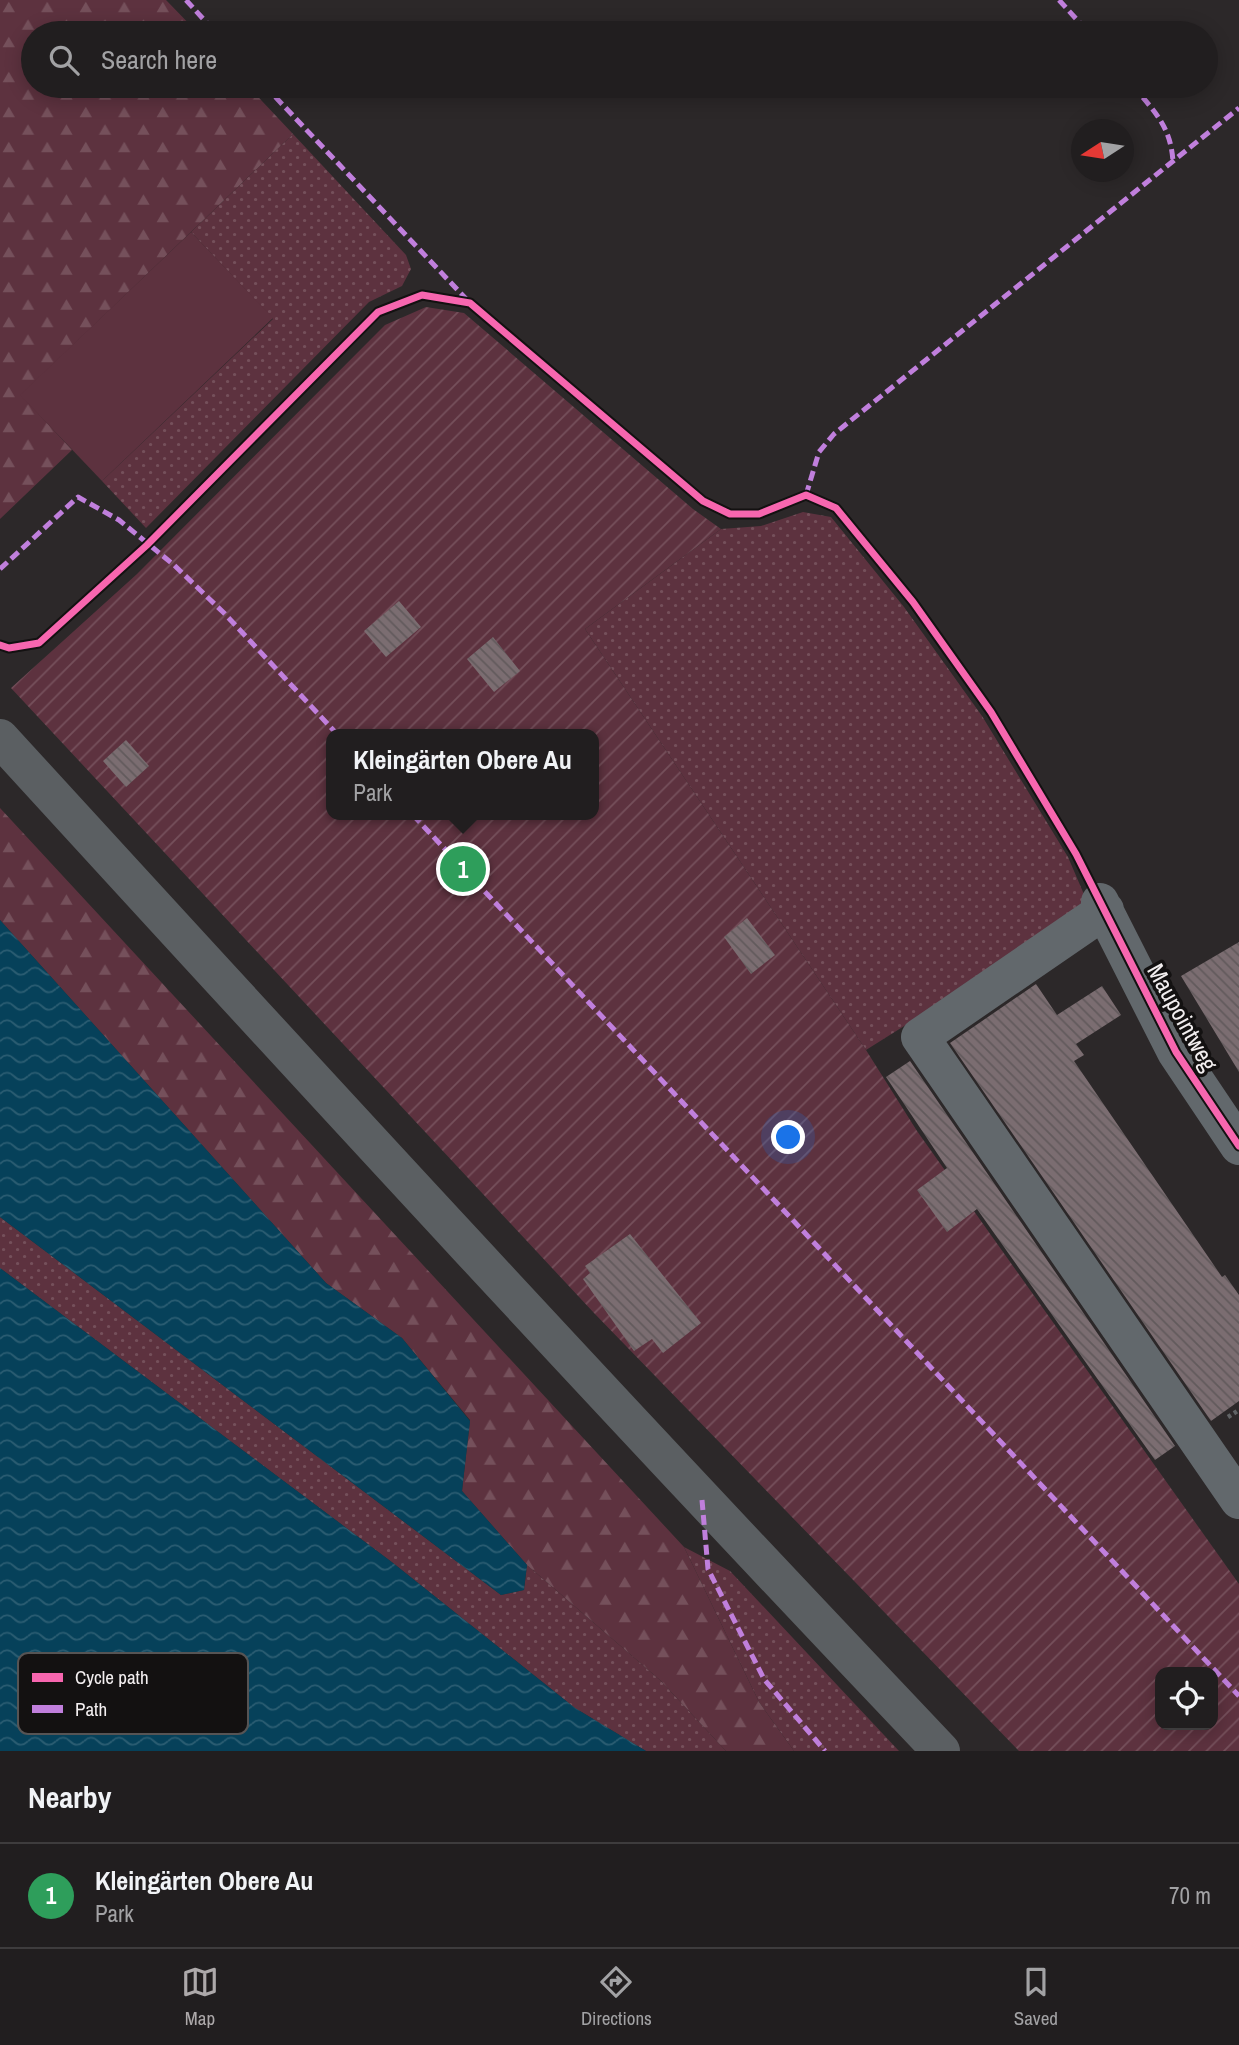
<!DOCTYPE html>
<html lang="en">
<head>
<meta charset="utf-8">
<style>
	body { margin:0; font-family:"Archivo Narrow",sans-serif; background:#292728; color:#f1f3f6 }
	.controls { position:absolute; right:21px; bottom:21px; display:grid; overflow:hidden; border-radius:14px; box-shadow:0 4px 18px #0003 }
	.controls button { width:63px; height:63px; display:grid; place-items:center; padding:0; border:0; border-bottom:2px solid #3e3c3d; background:#211e1f; color:#f1f3f6; font:35px sans-serif }
	.compass { position:absolute; left:1071px; top:119px; width:63px; height:63px; border-radius:50%; background:#211e1f; box-shadow:0 4px 18px #0003; rotate:258deg }
	.you { position:absolute; left:789px; top:1138px; width:24px; height:24px; margin:-18px; border:5px solid #fff; border-radius:50%; background:#1a73e8; box-shadow:0 0 0 10px #1a73e833 }
	.badge { display:grid; place-items:center; width:46px; height:46px; border-radius:50%; background:#ada9aa; color:#fff; font-size:23px; font-weight:700 }
	.pin { position:absolute; translate:-50% -50%; border:4px solid #fff; box-shadow:0 2px 7px #0006 }
	.popup { position:absolute; left:326px; top:729px; width:273px; height:91px; box-sizing:border-box; display:grid; place-content:center; border-radius:14px; background:#211e1f; filter:drop-shadow(0 2px 5px #0005); font-size:23px; white-space:nowrap; color:#a2a2a4 }
	.popup b { font-size:26px; color:#f1f3f6 }
	.popup::after { content:''; position:absolute; left:50%; top:100%; margin-left:-14px; border:14px solid transparent; border-top-color:#211e1f }
	.list { margin:0; padding:0; list-style:none }
	h2 { display:flex; justify-content:space-between; align-items:center; height:91px; margin:0; padding:0 28px; font-size:30px }
	h2 small { font-size:23px; font-weight:400; color:#a2a2a4 }
	.list li { display:grid; grid-template-columns:46px 1fr auto; gap:21px; align-items:center; box-sizing:border-box; height:105px; padding:0 28px; border-top:2px solid #3e3c3d }
	.list b { display:block; font-size:26px; white-space:nowrap }
	.list p { margin:0; font-size:23px; white-space:nowrap; color:#a2a2a4 }
	.list em { font-size:23px; font-style:normal; color:#a2a2a4 }
	.icon { flex:none; width:38px; height:38px; fill:none; stroke:currentColor; stroke-width:2; stroke-linecap:round; stroke-linejoin:round }
	.map { position:relative; flex:none; width:1239px; height:1751px; overflow:hidden }
	.search { position:absolute; background:#211e1f; box-shadow:0 4px 18px #0003; left:21px; right:21px; top:21px; height:77px; display:flex; align-items:center; gap:18px; box-sizing:border-box; padding:0 24px; border-radius:38px; color:#a2a2a4; font-size:26px }
	.sheet { height:196px; background:#211e1f }
	nav { display:flex; justify-content:space-around; align-items:center; box-sizing:border-box; height:98px; border-top:2px solid #3e3c3d; background:#211e1f; font-size:19px; color:#a2a2a4 }
	nav a { display:grid; justify-items:center; gap:4px }
	nav .on { color:#ada9aa }
	.map>svg:first-child { display:block }
</style>
</head>
<body>
<div class="map">
<svg width="1239" height="1751" viewBox="0 0 1239 1751">
	<defs>
		<pattern id="grass-dots" width="8" height="8" patternUnits="userSpaceOnUse" patternTransform="scale(1.75)"><rect width="8" height="8" fill="#5d323f"/><path d="M2 2h.1M6 6h.1" fill="none" stroke="#75505b" stroke-width="1.8" stroke-linecap="round"/></pattern>
		<pattern id="forest-firs" width="22" height="20" patternUnits="userSpaceOnUse" patternTransform="scale(1.75)"><rect width="22" height="20" fill="#5d323f"/><path d="M5 1l3.5 6h-7zM16 11l3.5 6h-7z" fill="#75505b"/></pattern>
		<pattern id="garden-furrows" width="10" height="10" patternUnits="userSpaceOnUse" patternTransform="scale(1.75)"><rect width="10" height="10" fill="#5d323f"/><path d="M-1 1l2-2M0 10L10 0M9 11l2-2" fill="none" stroke="#75505b"/></pattern>
		<pattern id="water-waves" width="16" height="10" patternUnits="userSpaceOnUse" patternTransform="scale(1.75)"><rect width="16" height="10" fill="#06415a"/><path d="M0 5q4-4 8 0t8 0" fill="none" stroke="#2b5d72"/></pattern>
		<pattern id="building-back-hatch" width="6" height="6" patternUnits="userSpaceOnUse" patternTransform="scale(1.75)"><rect width="6" height="6" fill="#7b6d71"/><path d="M-1 5l2 2M0 0l6 6M5-1l2 2" fill="none" stroke="#625a5c"/></pattern>
	</defs>
	<rect width="100%" height="100%" fill="#2c2829"/>
	<path fill="url(#grass-dots)" d="M293,134l113,121 5,14 -9,17 -33,16 -223,226 -44,-47 171,-162 -82,-87z
		M803,512l28,5 73,90 78,109 86,141 15,35 1,21 -218,137 -281,-421 136,-100 40,-3z
		M0,1217l501,378 23,-5 3,-25 134,116 65,70h-80l-71,-43 -182,-145 -393,-295z
		M684,1547l46,24 169,180h-105l-35,-49z"/>
	<path fill="url(#forest-firs)" d="M0,0h166l32,33h-165v53h215l45,48 -272,261 51,55 -72,69z
		M0,808l684,739 75,155 35,49h-68l-65,-70 -134,-116 -65,-74 8,-71 -68,-82 -76,-55 -326,-363z"/>
	<path fill="url(#garden-furrows)" fill-rule="evenodd" d="M426,307l38,6 229,196 28,20 -136,100 281,421 51,81 322,453v167h-220l-425,-438 -583,-625 126,-114 248,-249zM332,734h262v81h-262zM1160,1672h53v53h-53z"/>
	<path fill="#5d323f" d="M191,232l82,86 -171,163 -82,-86z"/>
	<path fill="url(#water-waves)" d="M0,920l326,363 76,55 68,83 -8,70 65,74 -3,25 -23,5 -501,-378z
		M0,1268l393,295 182,145 71,43h-646z"/>
	<path fill="url(#building-back-hatch)" d="M399,601l22,26 -35,30 -22,-26z
		M493,637l27,34 -26,21 -27,-33z
		M126,740l23,26 -23,21 -23,-26z
		M747,918l28,37 -24,19 -27,-37z
		M1239,942v130l-58,-96z
		M1036,984l21,31 45,-29 19,29 -45,29 8,11 -10,6 148,216 3,-2 14,20v106l-28,20 -261,-378z
		M910,1061l265,385 -20,14 -178,-251 -30,23 -30,-42 30,-22 -61,-91z
		M630,1234l71,89 -38,30 -11,-14 -18,12 -51,-72 7,-6 -5,-7z"/>
	<g fill="none" stroke-linecap="round" stroke-linejoin="round">
		<path stroke="#616466" stroke-width="4.5" stroke-dasharray="3.5 3.5" stroke-linecap="butt" d="M1228,1417l11,-7"/>
		<path stroke="#62686c" stroke-width="38" d="M1100,902l76,150 63,94
			M1105,910l-185,127 319,463"/>
		<path stroke="#5b5f62" stroke-width="38" d="M0,738c311,340 623,679 941,1013"/>
		<path stroke="#c07fdc" stroke-width="5" stroke-dasharray="10 5" stroke-linecap="butt" d="M186,0l30,33
			M1059,0l30,33
			M265,86l204,216
			M1133,86c22,26 38,41 40,76
			M806,495l13,-43 15,-18 405,-326
			M0,569l78,-72 41,23 55,45 50,48 113,121
			M413,815l826,881
			M702,1500l6,69 56,110 61,72"/>
		<defs>
			<path id="cycleway" d="M0,645l9,3 30,-5 108,-98 231,-233 44,-17 48,8 233,198 27,13h29l47,-19 30,13 77,94 78,110 85,142 100,198 63,94"/>
		</defs>
		<use href="#cycleway" stroke="#131111" stroke-width="11"/>
		<use href="#cycleway" stroke="#f766af" stroke-width="7"/>
	</g>
	<g text-anchor="middle" dominant-baseline="central" stroke-width="7" stroke-linejoin="round" paint-order="stroke">
		<g font-size="24" fill="#f3eff0" stroke="#131111">
			<text transform="translate(1183 1017) rotate(61)">Maupointweg</text>
		</g>
	</g>
	<rect x="18" y="1653" width="230" height="81" rx="10" fill="#131111" stroke="#565454" stroke-width="2"/>
	<rect x="32" y="1673" width="31" height="9" fill="#f766af"/>
	<rect x="32" y="1705" width="31" height="8" fill="#c07fdc"/>
	<g font-size="19" fill="#f3eff0">
		<text x="75" y="1684">Cycle path</text>
		<text x="75" y="1716">Path</text>
	</g>
</svg>
<div class="controls">
<button><svg class="icon" aria-label="locate" viewBox="0 0 24 24"><circle cx="12" cy="12" r="6"/><path d="M12 2v4M12 18v4M2 12h4M18 12h4"/></svg></button>
</div>
<svg class="compass" viewBox="-18 -18 36 36"><path d="M0-13l5 13h-10z" fill="#e53935"/><path d="M0 13l5-13h-10z" fill="#a2a2a4"/></svg>
<div class="you"></div>
<div class="pin badge" style="left:463px;top:869px;background:#2e9e5b">1</div>
<div class="popup"><b>Kleingärten Obere Au</b>Park</div>
<div class="search"><svg class="icon" aria-label="search" viewBox="0 0 24 24"><circle cx="10" cy="10" r="6"/><path d="M15 15l6 6"/></svg>Search here</div>
</div>
<section class="sheet">
<h2>Nearby<small></small></h2>
<ul class="list">
<li><span class="badge" style="background:#2e9e5b">1</span><div><b>Kleingärten Obere Au</b><p>Park</p></div><em>70 m</em></li>
</ul>
</section>
<nav>
<a class="on"><svg class="icon" aria-label="map" viewBox="0 0 24 24"><path d="M3 6l6-2 6 2 6-2v14l-6 2-6-2-6 2zM9 4v14M15 6v14"/></svg>Map</a>
<a><svg class="icon" aria-label="directions" viewBox="0 0 24 24"><path d="M12 3l9 9-9 9-9-9zM9 14v-3h6M13 9l2 2-2 2"/></svg>Directions</a>
<a><svg class="icon" aria-label="saved" viewBox="0 0 24 24"><path d="M7 4h10v16l-5-4-5 4z"/></svg>Saved</a>
</nav>
</body>
</html>
